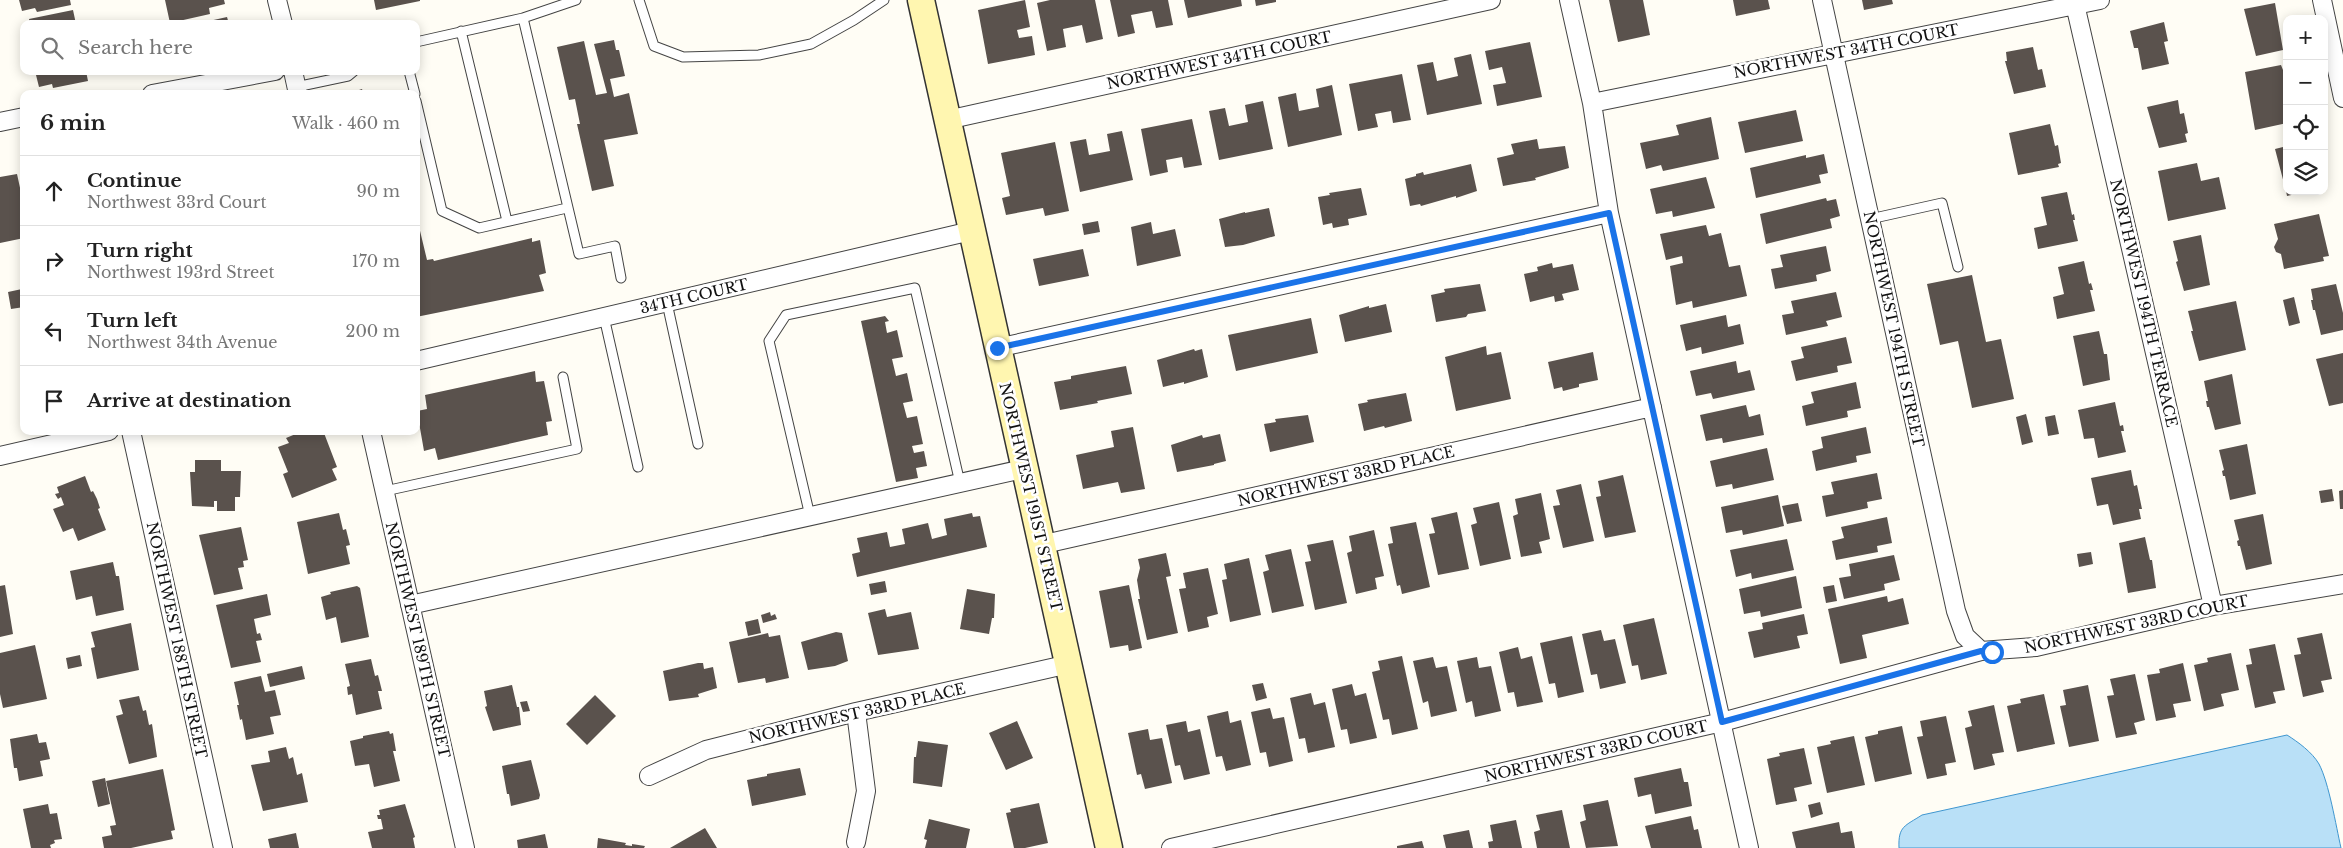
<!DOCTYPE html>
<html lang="en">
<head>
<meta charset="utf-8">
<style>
	body { margin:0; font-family:"Libre Baskerville",serif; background:#f6f6f6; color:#222 }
	.controls { position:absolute; right:15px; top:15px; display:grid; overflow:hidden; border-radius:10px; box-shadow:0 2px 12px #0003 }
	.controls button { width:45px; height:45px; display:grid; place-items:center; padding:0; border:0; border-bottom:1px solid #e0e0e0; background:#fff; color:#222; font:25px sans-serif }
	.stop { position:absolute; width:15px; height:15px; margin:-11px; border:4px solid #1a73e8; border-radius:50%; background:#fff }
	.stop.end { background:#1a73e8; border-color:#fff; box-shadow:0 1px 5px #0008 }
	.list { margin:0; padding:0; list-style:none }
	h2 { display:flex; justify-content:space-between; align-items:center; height:65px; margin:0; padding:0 20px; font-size:21px }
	h2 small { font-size:16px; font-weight:400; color:#767676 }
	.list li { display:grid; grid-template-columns:32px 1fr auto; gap:15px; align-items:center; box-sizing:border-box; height:70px; padding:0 20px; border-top:1px solid #e0e0e0 }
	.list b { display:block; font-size:19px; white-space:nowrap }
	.list p { margin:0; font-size:16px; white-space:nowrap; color:#767676 }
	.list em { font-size:16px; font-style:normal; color:#767676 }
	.icon { flex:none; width:28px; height:28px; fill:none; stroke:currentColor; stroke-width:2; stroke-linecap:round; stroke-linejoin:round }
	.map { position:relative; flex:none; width:2343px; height:848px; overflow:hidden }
	.search { position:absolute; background:#fff; box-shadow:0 2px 12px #0003; left:20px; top:20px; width:400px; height:55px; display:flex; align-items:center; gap:12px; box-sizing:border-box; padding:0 18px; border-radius:10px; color:#767676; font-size:19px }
	.panel { position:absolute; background:#fff; box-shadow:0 2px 12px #0003; left:20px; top:90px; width:400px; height:345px; border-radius:10px }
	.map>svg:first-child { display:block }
</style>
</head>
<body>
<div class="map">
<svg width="2343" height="848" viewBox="0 0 2343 848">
	<rect width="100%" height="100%" fill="#fffdf5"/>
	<path fill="#b9e0f7" stroke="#3f96cf" d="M2287,735c11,7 25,17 32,29 10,19 17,62 22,84h-442c-1,-22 6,-22 23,-33z"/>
	<path fill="#5a524d" d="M19,0h51l1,5 -34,7 -2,-4 -13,3z
		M165,0h59l1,4 -16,4 1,6 -40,9z
		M374,0h46v1l-44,9z
		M1025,0l5,27 -13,3 2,8 13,-2 3,19 -47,9 -10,-54z
		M1050,0h45l8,39 -17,4 -4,-18 -19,4 3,18 -19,4 -10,-48z
		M1110,0h58l5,25 -17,3 -4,-17 -21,4 4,18 -17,4z
		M1184,0h57l1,6 -54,12z
		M1255,0h21v2l-20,4z
		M1609,0h34l7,35 -32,7z
		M1733,0h35l2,9 -34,7z
		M1862,0h30l1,4 -29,6z
		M2275,3l8,47 -27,6 -12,-47z
		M73,10l3,14h-46l-1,-5z
		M227,17l2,7h-29v-1z
		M2164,22l4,19 -4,1 5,22 -27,6 -4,-22h-4l-4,-17z
		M614,40l2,10h3l6,26 -15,3 4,18 15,-4 9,41 -34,6 10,46 -22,5 -15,-67h3l-5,-25 -6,1 -12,-53 27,-6 12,54 11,-2 -13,-49z
		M1530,42l12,55 -45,9 -4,-21 13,-2 -4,-16 -13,3 -4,-19z
		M2033,47l5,23 4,-1 4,18 -32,7 -9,-33h2l-1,-9z
		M1471,54l11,50 -55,11 -10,-50 16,-3 4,19 21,-5 -4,-18z
		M2281,65l6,15v43l-32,7 -10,-58z
		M35,71h51l2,10 -35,7 -1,-4 -13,3z
		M1402,74l9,46 -18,3 -2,-12 -16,3 3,13 -20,4 -9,-47z
		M1332,85l10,50 -54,12 -10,-50 18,-4 3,18 20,-4 -3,-18z
		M362,89l1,3 6,-1 1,3h-23z
		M2178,100l2,14 4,-1 4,20 -3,1 2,8 -28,6 -12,-41z
		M1263,101l10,48 -54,11 -10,-49 16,-3 4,18 19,-4 -3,-17z
		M1796,110l7,31 -58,12 -7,-31z
		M1711,117l8,42 -56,12 -2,-6 -15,4 -6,-26 39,-8 -3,-10z
		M1192,119l10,46 -18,3 -2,-11 -16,3 2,12 -18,4 -9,-47z
		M2050,124l5,22 3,-1 3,18 -3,1 1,3 -41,8 -9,-42z
		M1122,131l11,49 -53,12 -10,-50 16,-3 3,16 21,-4 -3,-17z
		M1537,139l2,10 26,-3 4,22 -34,10 1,2 -33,6 -6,-28 17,-4 -3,-10z
		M1055,142l14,69 -24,5 -2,-8 -37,7 -4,-17 8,-2 -9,-43z
		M2287,146v45h-1l-11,-42z
		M1824,154l4,19 -9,2 2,8 -65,15 -6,-30 56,-13v3z
		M2197,163l4,18 18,-4 7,32 -58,12 -10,-50z
		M1471,164l6,27 -21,7v-2l-35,10 -1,-2 -10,2 -5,-27 11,-3v-2l4,-1 3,-1 1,3z
		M17,174l7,32v32l-24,5v-66z
		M1706,177l9,31 -42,9 -1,-6 -16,3 -6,-25z
		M1361,188l6,27 -19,4 1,6 -16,3 -1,-5 -9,2 -5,-28 12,-2 -1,-2z
		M2286,191h18v1l-17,4z
		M2067,192l5,23 2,-1 1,6h-2l5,21 -40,8 -4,-21 13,-3 -6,-28z
		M1826,198l1,3 9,-2 4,17 -10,3 2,9 -66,16 -6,-30z
		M1269,208l6,28 -32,9 -18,2 -6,-28 26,-7v1z
		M416,214l11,46 6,-1 1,2 98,-23v4l8,-2 6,33 -7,2 5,16 -128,26z
		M2319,214l10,42 -6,1 1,4 -40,8 -3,-15 -5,-2 -2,-5 4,-8 -4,-15z
		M1098,221l2,11 -16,3 -2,-11z
		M1151,222l2,12 22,-5 6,27 -44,10 -6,-39z
		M1706,225l3,11 12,-3 8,34 11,-2 7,31 -54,12 -1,-7 -16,4 -6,-39 13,-3 -1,-7 -16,4 -6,-26z
		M2201,235l9,50 -26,6 -8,-29 2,-1 -5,-20z
		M1826,246l5,25 -15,4 1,6 -42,8 -4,-20 12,-2 -3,-12z
		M1083,249l6,27 -50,10 -6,-27z
		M2084,261l5,23 2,-1 2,7h-3l5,21 -38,8 -4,-22 11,-3 -6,-27z
		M1552,263l1,5 20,-4 6,26 -17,4 2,6 -5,1 -4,1 -1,-6 -24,6 -6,-28 14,-3 -1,-4z
		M1972,275l14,67 15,-3 13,60 -42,9 -14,-67 -18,4 -13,-61z
		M1480,284l6,27 -18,3 -2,3 -30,5 -5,-27 14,-3 -1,-3z
		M2336,284l7,29v17l-22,5 -6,-25h-2l-2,-10h2l-2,-11z
		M22,289l2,18 -13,2 -3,-17z
		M1836,292l6,25 -16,4 2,5 -42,9 -4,-20 12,-2 -3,-12z
		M2294,297l6,26 -11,3 -6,-26z
		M2236,301l10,49 -47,11 -8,-30h2l-5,-20z
		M1386,304l6,28 -47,10 -6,-27 30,-9v2z
		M1726,315l2,12 12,-3 4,20 -42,10 -1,-7 -15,4 -6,-26z
		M885,316l4,5 -4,1 2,11 10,-3 6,27 -11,2 4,17 11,-3 6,28 -10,2 4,15 10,-2 6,28 -11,2 2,7 10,-2 3,15 -11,2 2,10 -22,4 -35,-161z
		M1311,318l7,35 -82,18 -8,-36z
		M2099,331l5,23h3l3,26 -27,6 -10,-50z
		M1846,337l6,26 -15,3 1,6 -42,9 -5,-20 13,-3 -3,-11z
		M1486,346l1,9 14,-3 10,47 -55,12 -11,-54z
		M1194,349l1,2 7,-2 6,28 -24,7v-2l-21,5 -6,-27z
		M1593,352l5,28 -19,4v3l-16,4 -1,-4 -8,2 -6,-27z
		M2343,353v50l-14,3 -13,-47z
		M1736,361l2,12 12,-3 5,20 -42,9 -2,-6 -15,3 -6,-25z
		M1126,366l6,28 -35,7 1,2 -38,7 -6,-28 17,-3v-3z
		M535,371l1,11 8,-1 8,40 -6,1 2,13 -110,25 -3,-12 -11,3 -7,-40 10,-2 -2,-14z
		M2232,374l9,50 -26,6 -6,-23h-2l-1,-6h2l-4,-20z
		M1856,382l5,26 -14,3 1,6 -42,9 -4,-20 12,-3 -3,-11z
		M1406,393l6,28 -27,7 -1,-2 -20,5 -6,-27 10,-2 -1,-2z
		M2115,402l5,24 3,-1 1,6h-3l5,21 -28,6 -4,-20 -10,1 -6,-29z
		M1746,405l3,12 11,-3 4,21 -41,8 -1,-5 -16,3 -6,-26z
		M2026,414l7,28 -11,3 -6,-28z
		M1308,415l6,27 -44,10 -6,-28 12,-2 -1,-3z
		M2055,415l4,19 -11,2 -3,-19z
		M1133,427l12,62 -24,4 -3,-11 -35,7 -7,-34 38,-8 -3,-16z
		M1866,427l5,26 -15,3 1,6 -41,9 -4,-20 11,-3 -2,-11z
		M303,431h14l2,4 5,-2 13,34 -5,2 5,11 -45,18 -9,-24 5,-2 -10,-25 11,-4 -3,-5z
		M1220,434l6,27 -12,3v1l-37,7 -6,-27 31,-10 1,3z
		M2247,444l9,50 -26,6 -5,-24h-2l-1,-5 2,-1 -5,-20z
		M1767,448l7,32 -41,9 -1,-5 -16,3 -6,-26z
		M195,460h26v11h20l-1,26h-5v14h-18v-10h-3v6l-22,-1 -2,-34h5z
		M2131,470l3,16 3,-1 5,24h-3l2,10 -28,6 -5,-21 -11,2 -6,-28z
		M1877,473l5,26 -15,3 1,6 -42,9 -4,-21 12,-2 -3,-12z
		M1623,475l13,57 -31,6 -9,-41 5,-1 -3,-15z
		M85,476l6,16 2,-1 4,8 3,9 -2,1 8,21 -28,11 -5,-13 -10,4 -10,-23 11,-4 -3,-8 -3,2 -3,-5 4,-1 -2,-6z
		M1581,484l13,57 -31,7 -10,-42 7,-1 -4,-15z
		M2332,489l2,12 -13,2 -2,-12z
		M2343,490v19h-3l-1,-18z
		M1541,493l9,46 -11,3 3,11 -21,4 -8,-41 5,-2 -3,-15z
		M1778,495l6,31 -41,9 -1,-5 -16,3 -5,-26z
		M1499,502l12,57 -31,7 -9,-41 6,-2 -4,-15z
		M1798,503l4,18 -15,3 -5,-18z
		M1457,512l12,57 -31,6 -9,-41 6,-1 -4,-15z
		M339,513l4,17 3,-1 4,16 -4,1 4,18 -42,10 -11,-52z
		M972,513l1,4 7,-1 7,31 -130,30 -5,-23 8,-2 -3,-14 30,-6 3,15 15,-3 -3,-15 26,-6 4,16 15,-4 -3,-16z
		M2263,514l9,50 -26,6 -6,-24h-2l-1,-5 2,-1 -5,-20z
		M1887,517l5,26 -15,3 1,6 -42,8 -4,-19 12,-3 -3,-11z
		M1416,522l14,65 -28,7 -2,-9 -3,1 -9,-42 5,-1 -3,-16z
		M241,527l7,33 -5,1 1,6 -6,1 5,21 -29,6 -15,-60z
		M1374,530l10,46 -9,2 2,11 -21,5 -9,-41 5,-2 -3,-15z
		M2145,537l5,23h2l4,28 -28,5 -9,-50z
		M1787,539l7,31 -42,9 -1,-6 -15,4 -6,-27z
		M1333,540l14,63 -32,7 -10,-48 6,-1 -4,-16z
		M1291,549l13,57 -32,7 -9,-41 6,-2 -4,-15z
		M2091,552l2,12 -14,3 -2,-13z
		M1166,553l5,23 -5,1 12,56 -31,7 -9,-41h2l-3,-19 3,-12 -2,-9z
		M1894,555l6,25 -16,4 1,6 -41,9 -5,-21 12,-2 -2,-12z
		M1249,558l12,57 -31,7 -8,-42 5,-1 -3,-15z
		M113,562l3,14h3l5,34 -28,6 -4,-20 -16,4 -6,-29z
		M1208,568l10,46 -11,3 2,10 -21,5 -9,-43 7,-1 -3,-15z
		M1796,576l6,32 -41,9 -1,-6 -16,3 -5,-25z
		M885,581l2,11 -16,3 -2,-11z
		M5,585l8,49 -13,3v-51z
		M1129,585l13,63 -13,3 -1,-6 -18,3 -11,-57z
		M1834,585l3,16 -11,2 -3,-16z
		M357,586l3,2 9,49 -28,6 -5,-26 -10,3 -5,-23 10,-3 -1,-2z
		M967,589l28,5 -1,24h-2l-3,16 -29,-5z
		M267,594l4,21 -17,4 3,15 3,-1 2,7 -6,1 5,21 -30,6 -15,-63z
		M1887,596l1,6 15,-4 6,26 -47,11 5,23 -27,6 -12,-55z
		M885,609l2,8 24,-5 8,37 -41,6 -10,-42z
		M770,612l1,4 4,-2 2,5 -14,4 -2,-8z
		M1804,614l4,20 -11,2 3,12 -46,10 -6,-26 15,-3 -1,-6z
		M1654,618l13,56 -26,6 -3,-15 -6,1 -9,-41z
		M758,619l3,14 -13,3 -3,-14z
		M131,623l8,47 -42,9 -6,-31 4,-1 -4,-15z
		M1601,630l3,11 11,-2 11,44 -26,6 -3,-15 -6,1 -9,-41z
		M836,632l6,1 6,28 -13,5 -27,4 -7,-28z
		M768,633l1,4 11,-2 9,43 -23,5 -1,-5 -27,5 -9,-41z
		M2322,633l10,46 -11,2 3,11 -21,5 -9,-42 7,-1 -4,-16z
		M1572,636l12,56 -26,6 -3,-15 -6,1 -9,-41z
		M2275,644l10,46 -12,2 3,11 -21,5 -9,-43 6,-1 -3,-15z
		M35,645l12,54 -44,9 -3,-14v-41z
		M1518,647l3,12 11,-3 11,46 -26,5 -3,-15 -6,1 -9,-41z
		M2231,653l8,37 -18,4 3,12 -20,5 -10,-46 14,-3 -1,-4z
		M80,655l2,11 -14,3 -2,-11z
		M1402,656l16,73 -26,6 -3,-16 -6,1 -11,-48 8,-2 -2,-9z
		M1433,657l3,11 11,-2 10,45 -26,6 -3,-16 -5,2 -10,-42z
		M1477,657l2,11 12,-2 10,45 -26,6 -3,-16 -6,2 -9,-42z
		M371,659l4,17 3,-1 4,16h-4l4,18 -26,6 -4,-21 -4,1 -1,-8 3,-1 -5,-22z
		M698,663h5l1,6 9,-2 4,21 -19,6 1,3 -30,4 -6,-30z
		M2183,663l8,38 -18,3 3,13 -20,4 -9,-46 13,-2 -1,-4z
		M302,666l3,13 -35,8 -3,-13z
		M2135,674l10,46 -11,3 3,11 -21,4 -9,-42 7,-1 -4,-16z
		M261,676l4,16 10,-2 6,25 -11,2 4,17 -28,6 -4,-21 -2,1 -3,-15h2l-5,-23z
		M1263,683l4,15 -11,3 -4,-16z
		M1352,684l3,12 11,-3 11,45 -27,6 -3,-15 -6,1 -9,-41z
		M512,685l5,22h2l2,18 -28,6 -8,-24 2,-1 -3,-15z
		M2088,685l11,56 -30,6 -9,-41 6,-1 -3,-15z
		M1311,693l3,12 11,-3 10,45 -27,6 -3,-15 -6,1 -9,-41z
		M2044,694l11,50 -38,8 -10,-46 14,-3 -1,-4z
		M595,695l21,21 -29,29 -21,-21z
		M139,696l4,15 3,-1 3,15 3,-1 5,33 -28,7 -13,-48 7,-2 -4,-14z
		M527,701l3,10 -7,1 -3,-10z
		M1994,705l10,47 -12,2 3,11 -21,5 -9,-42 7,-2 -4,-15z
		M1270,708l3,11 11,-2 9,44 -24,6 -3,-15 -6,1 -9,-41z
		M1228,711l2,12 11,-3 10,45 -25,6 -4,-15 -6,1 -9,-41z
		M1946,716l10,46 -11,2 2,11 -20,4 -10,-42 6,-1 -3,-15z
		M1017,721l16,37 -27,12 -17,-37z
		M1186,721l2,11 12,-3 10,45 -26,6 -4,-15 -5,1 -9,-41z
		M1902,726l10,48 -37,8 -10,-45 13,-3v-3z
		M1148,729l2,11 12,-2 10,45 -27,6 -4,-15 -4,1 -9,-42z
		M389,731l1,3 3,-1 3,18h-3l7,30 -26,6 -5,-23 -14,2 -5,-25 13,-3v-2z
		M37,734l2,9 7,-1 4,17 -10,2 3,15 -24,5 -2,-13h-3l-4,-29z
		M1854,736l11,49 -38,8 -10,-46 14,-3 -1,-3z
		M918,741l30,4 -6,42 -29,-4 1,-26h2z
		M286,747l3,12 4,-2 4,18 5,-2 6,29 -45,9 -12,-46 19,-3 -2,-11z
		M1804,748l8,36 -18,4 3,13 -21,4 -9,-46 13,-3 -1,-3z
		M531,760l9,35 -1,4 -28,7 -2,-12h-2l-5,-28z
		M800,768l6,27 -54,11 -5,-26 20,-4v-2z
		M1681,768l3,14h4l4,24 -37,8 -4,-20 -13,3 -4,-19z
		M163,769l12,61 -4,1 2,8 -42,9h-27l-2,-11 10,-2 -2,-9 6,-1 -10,-44z
		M105,778l5,26 -12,3 -6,-26z
		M1608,800l10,46 -32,2 -6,-26 6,-2 -3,-15z
		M1820,802l3,12 -12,4 -3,-13z
		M1039,803l9,40 -23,5h-11l-8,-35 5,-1 -1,-3z
		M48,804l2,10 7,-1 5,26 -8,1 1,3 -5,2 1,3h-20l-8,-39z
		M405,804l10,33 -2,1 2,10h-43l-4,-16 15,-3 -2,-10h-3l-1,-4h3l-1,-5z
		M1562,810l8,38h-33l-3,-16 6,-2 -4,-15z
		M1691,816l3,14 4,-1 4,19h-51l-6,-22z
		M929,819l41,10 -4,19h-41l2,-8 -3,-1z
		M1516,820l6,28h-33l-1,-6 5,-1 -3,-16z
		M1839,822l2,11 11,-2 3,17h-59l-4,-16z
		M705,828l12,20h-47z
		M1469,830l4,18h-27l-3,-13z
		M296,833l3,15h-29l-2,-9z
		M545,834l3,14h-30l-1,-8z
		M598,838l28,5 -1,2 7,1v-2l13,2 -1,2h-47z
		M1422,841l2,7h-27v-2z"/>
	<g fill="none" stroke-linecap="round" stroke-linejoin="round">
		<defs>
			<path id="lane" d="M639,0l15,46 29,11 76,-2 52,-11 43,-24 30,-20
				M523,18l56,236 36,-8 6,32
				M461,31l46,190
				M416,42l107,-24 53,-18
				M409,71l6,23
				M296,87l52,-11 6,-5
				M416,101l26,110 37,17 88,-20
				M1870,219l72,-16 16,64
				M667,303l31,141
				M604,317l34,150
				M385,491l192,-42 -14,-72
				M810,516l-41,-175 17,-26 129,-27 45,195"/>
			<path id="street" d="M277,0l6,24
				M1569,0l23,103 17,110 140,635
				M1822,0l134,611 9,25 16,15
				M2074,0l139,606
				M2322,0l21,98
				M293,71l5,23
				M152,94l123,-23
				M1592,103l508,-103
				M947,120l544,-120
				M0,122l24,-5
				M997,348l612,-135
				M416,361l555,-130
				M131,431l92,417
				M371,431l94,417
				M0,456l109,-25
				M1040,545l612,-138
				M410,605l613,-136
				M649,776l57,-26 150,-38 213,-48
				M856,842l10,-51 -10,-79
				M1171,848l551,-126 259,-71 55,-4 177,-41 130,-22"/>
			<path id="secondary" d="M921,0l188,848"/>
		</defs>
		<use href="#lane" stroke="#444" stroke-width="11"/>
		<use href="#street" stroke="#444" stroke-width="20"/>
		<use href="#secondary" stroke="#333" stroke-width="29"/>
		<use href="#lane" stroke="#fff" stroke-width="9"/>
		<use href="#street" stroke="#fff" stroke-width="18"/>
		<use href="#secondary" stroke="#fff6b0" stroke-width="26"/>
	</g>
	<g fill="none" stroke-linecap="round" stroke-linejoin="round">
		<path stroke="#1a73e8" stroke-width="6" d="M997,348l612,-135 113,509 259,-71 11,1"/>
	</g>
	<g text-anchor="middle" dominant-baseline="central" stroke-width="5" stroke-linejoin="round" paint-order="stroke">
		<g font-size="15" fill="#111" stroke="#fff">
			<text transform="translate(1846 51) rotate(-11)">NORTHWEST 34TH COURT</text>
			<text transform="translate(1219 60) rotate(-12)">NORTHWEST 34TH COURT</text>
			<text transform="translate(694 296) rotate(-13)">34TH COURT</text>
			<text transform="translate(2144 303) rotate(77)">NORTHWEST 194TH TERRACE</text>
			<text transform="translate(1894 329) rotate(78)">NORTHWEST 194TH STREET</text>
			<text transform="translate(1346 476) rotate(-13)">NORTHWEST 33RD PLACE</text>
			<text transform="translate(1031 497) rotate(77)">NORTHWEST 191ST STREET</text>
			<text transform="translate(2136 624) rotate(-12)">NORTHWEST 33RD COURT</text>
			<text transform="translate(177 640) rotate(78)">NORTHWEST 188TH STREET</text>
			<text transform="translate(418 640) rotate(77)">NORTHWEST 189TH STREET</text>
			<text transform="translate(857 713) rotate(-13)">NORTHWEST 33RD PLACE</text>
			<text transform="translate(1596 751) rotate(-13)">NORTHWEST 33RD COURT</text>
		</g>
	</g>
</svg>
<div class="controls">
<button>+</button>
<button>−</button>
<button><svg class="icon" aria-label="locate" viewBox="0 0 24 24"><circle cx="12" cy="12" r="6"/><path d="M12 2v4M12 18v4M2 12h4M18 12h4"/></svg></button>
<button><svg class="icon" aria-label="layers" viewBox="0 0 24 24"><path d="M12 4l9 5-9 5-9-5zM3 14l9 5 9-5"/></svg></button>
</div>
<div class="stop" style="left:1992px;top:652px"></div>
<div class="stop end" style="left:997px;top:348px"></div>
<div class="search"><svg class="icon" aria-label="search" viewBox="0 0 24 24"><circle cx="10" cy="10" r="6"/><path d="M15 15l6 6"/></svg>Search here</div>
<section class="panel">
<h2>6 min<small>Walk · 460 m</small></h2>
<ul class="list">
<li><svg class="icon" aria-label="ahead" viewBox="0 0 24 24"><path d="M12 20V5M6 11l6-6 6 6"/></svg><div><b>Continue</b><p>Northwest 33rd Court</p></div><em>90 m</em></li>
<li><svg class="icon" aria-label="right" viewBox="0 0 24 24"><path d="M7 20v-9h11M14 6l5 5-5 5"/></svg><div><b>Turn right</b><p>Northwest 193rd Street</p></div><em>170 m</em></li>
<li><svg class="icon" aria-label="left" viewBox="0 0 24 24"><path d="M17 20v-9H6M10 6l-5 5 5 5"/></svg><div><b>Turn left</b><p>Northwest 34th Avenue</p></div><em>200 m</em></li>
<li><svg class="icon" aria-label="arrive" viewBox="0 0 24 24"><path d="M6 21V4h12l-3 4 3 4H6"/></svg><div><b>Arrive at destination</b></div></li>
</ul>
</section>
</div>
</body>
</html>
